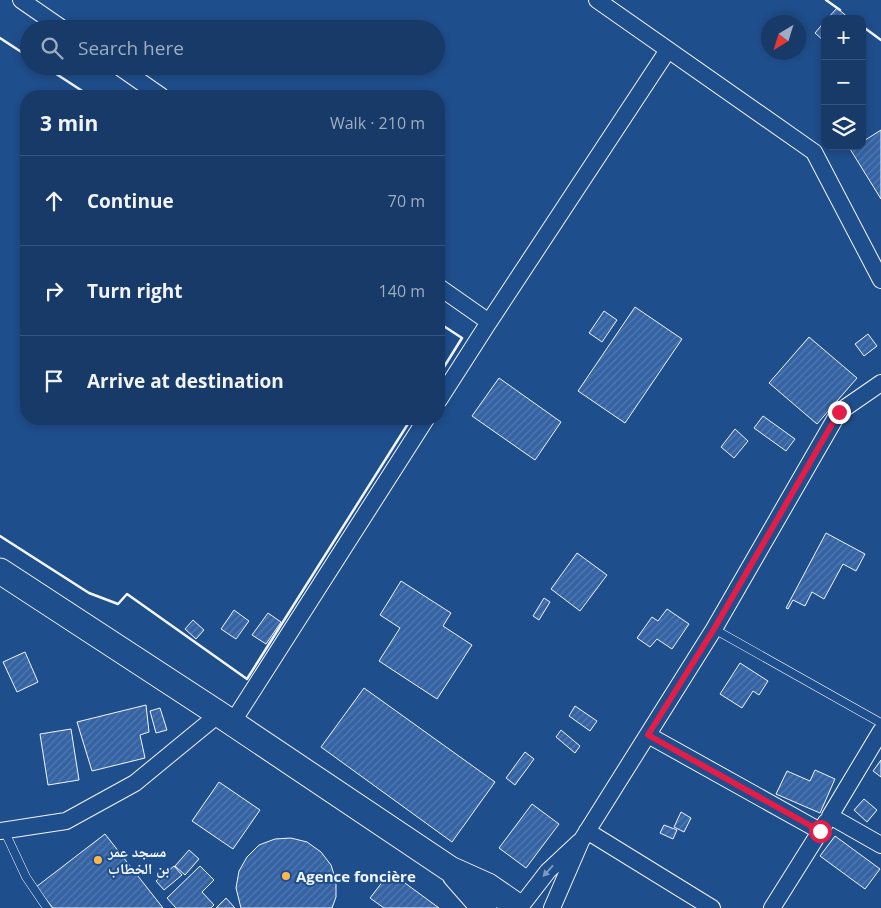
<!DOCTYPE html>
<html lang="en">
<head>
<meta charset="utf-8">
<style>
	body { margin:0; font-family:"Open Sans","Noto Naskh Arabic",sans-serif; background:#20416f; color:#f1f3f6 }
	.controls { position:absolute; right:15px; top:15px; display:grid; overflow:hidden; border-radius:10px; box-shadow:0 2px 8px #0003 }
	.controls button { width:45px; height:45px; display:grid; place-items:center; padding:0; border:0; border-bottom:1px solid #36547d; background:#173a69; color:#f1f3f6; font:25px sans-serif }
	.compass { position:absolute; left:761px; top:15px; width:45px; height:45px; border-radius:50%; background:#173a69; box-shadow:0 2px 8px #0003; rotate:218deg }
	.stop { position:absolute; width:15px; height:15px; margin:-11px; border:4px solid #e11d48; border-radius:50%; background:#fff }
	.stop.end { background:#e11d48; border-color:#fff; box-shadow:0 1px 5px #0008 }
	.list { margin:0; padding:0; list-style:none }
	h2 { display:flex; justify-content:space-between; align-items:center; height:65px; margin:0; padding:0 20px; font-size:21px }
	h2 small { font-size:16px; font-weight:400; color:#9eadc0 }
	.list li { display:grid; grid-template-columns:32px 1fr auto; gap:15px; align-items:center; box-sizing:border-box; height:90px; padding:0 20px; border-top:1px solid #36547d }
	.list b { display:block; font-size:19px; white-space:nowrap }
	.list em { font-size:16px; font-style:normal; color:#9eadc0 }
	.icon { flex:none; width:28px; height:28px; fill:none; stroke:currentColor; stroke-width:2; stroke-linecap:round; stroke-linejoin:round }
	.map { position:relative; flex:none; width:881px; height:908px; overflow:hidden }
	.search { position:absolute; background:#173a69; box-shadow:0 2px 8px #0003; left:20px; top:20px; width:425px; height:55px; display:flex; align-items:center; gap:12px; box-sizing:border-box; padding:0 18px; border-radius:28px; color:#9eadc0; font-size:19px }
	.panel { position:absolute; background:#173a69; box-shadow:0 2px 8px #0003; left:20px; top:90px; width:425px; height:335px; border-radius:20px }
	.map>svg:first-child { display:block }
</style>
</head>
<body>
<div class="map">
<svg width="881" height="908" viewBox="0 0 881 908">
	<defs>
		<pattern id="building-hatch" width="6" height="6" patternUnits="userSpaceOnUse" patternTransform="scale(1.25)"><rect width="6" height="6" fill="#3563a3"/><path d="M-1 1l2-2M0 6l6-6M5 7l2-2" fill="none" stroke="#537ab1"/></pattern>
	</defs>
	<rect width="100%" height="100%" fill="#1f4e8c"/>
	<path fill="url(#building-hatch)" stroke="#f2f6ff" d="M837,8l13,11h-23z
		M825,21v21l-10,-9z
		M881,130v69l-31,-50 5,-3h7v-4z
		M635,307l47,32 -57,84 -47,-32z
		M604,311l13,9 -15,22 -13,-9z
		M868,334l9,12 -13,10 -9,-12z
		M809,337l48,41 -40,46 -48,-41z
		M499,378l62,44 -26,38 -63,-44z
		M763,416l32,23 -9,12 -32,-23z
		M735,429l13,12 -14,17 -13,-11z
		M826,533l39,21 -9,17 -13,-7 -19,35 -12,-7 -7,14 -12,-6 -5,9 -2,-1z
		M577,553l30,22 -27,36 -29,-22z
		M401,581l50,32 -8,13 29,19 -35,54 -58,-38 21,-33 -20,-13z
		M544,598l6,4 -11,18 -6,-4z
		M667,609l22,15 -17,25 -15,-10 -7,8 -13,-9 15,-21 6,4z
		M234,610l15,11 -13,18 -15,-10z
		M268,613l13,9 -15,22 -14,-9z
		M193,620l11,10 -8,9 -11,-10z
		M25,652l13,30 -21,10 -14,-30z
		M740,663l28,18 -9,14 -6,-4 -11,17 -22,-14z
		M364,688l131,94 -43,60 -131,-95z
		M146,705l3,27 -9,3 5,23 -53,13 -15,-49z
		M575,706l22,15 -7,10 -21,-15z
		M160,708l7,22 -11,3 -6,-22z
		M71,729l8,51 -31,5 -8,-51z
		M561,730l19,16 -5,7 -19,-16z
		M525,752l9,7 -19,26 -9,-7z
		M881,760v17l-8,-6z
		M815,770l20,9 -15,34 -44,-19 11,-23 23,10z
		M219,782l41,28 -27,39 -41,-28z
		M864,799l13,11 -10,12 -13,-12z
		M532,804l27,20 -33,44 -27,-20z
		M681,812l10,6 -7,14 -10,-5z
		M664,825l13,5 -4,9 -13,-6z
		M105,834l58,74h-110l-17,-21z
		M835,836l45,33 -15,20 -45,-33z
		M291,838l16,4 14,10 10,13 5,16v16l-4,11h-91l-5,-20 3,-17 8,-14 12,-12 16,-6z
		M189,850l10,9 -14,16 -10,-9z
		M174,866l8,9 -18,15 -8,-9z
		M200,866l14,14 -12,12 12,13 -3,3h-35l-9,-10z
		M390,872l49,36h-55l-14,-10z
		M226,898l9,10h-19z"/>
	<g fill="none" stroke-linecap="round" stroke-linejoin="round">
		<defs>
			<path id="service" d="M714,629l167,94
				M4,830l22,47 21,31"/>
			<path id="minor" d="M21,0l42,29
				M597,0l217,152 67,128
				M118,66l43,30
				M439,287l50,35 -50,78
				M489,322l179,-272
				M232,723l194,-304
				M881,731l-51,85 51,29
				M648,735l172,96
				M0,831l66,-10 69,-38 84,-69
				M587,831l125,77
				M521,906l27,-35 31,-29
				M552,908l29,-67 133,-212 125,-217 42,-29
				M772,908l54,-86"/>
			<path id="primary" d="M0,571l219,143 231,155 38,17 29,20
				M455,875l29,33"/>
		</defs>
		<use href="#service" stroke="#f2f6ff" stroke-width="9"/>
		<use href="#minor" stroke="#f2f6ff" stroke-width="18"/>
		<use href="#primary" stroke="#f2f6ff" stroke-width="27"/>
		<use href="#service" stroke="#1f4e8c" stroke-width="8"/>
		<use href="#minor" stroke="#1f4e8c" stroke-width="16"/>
		<use href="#primary" stroke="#1f4e8c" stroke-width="25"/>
		<path stroke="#f2f6ff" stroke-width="2.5" d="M826,0l14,10
			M862,26l19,14
			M0,38l29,19
			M44,66l46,30
			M439,323l23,15 -23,37
			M0,536l89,57 29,11 9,-10 120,85 164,-260"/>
	</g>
	<defs><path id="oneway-solid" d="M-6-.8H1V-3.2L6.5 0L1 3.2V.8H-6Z" transform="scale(1.25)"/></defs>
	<use fill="#7e9ac0" href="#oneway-solid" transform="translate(548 871) rotate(132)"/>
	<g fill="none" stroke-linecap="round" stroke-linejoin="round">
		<path stroke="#e11d48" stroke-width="6" d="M820,831l-172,-96 66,-106 125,-217"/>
	</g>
	<g fill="#ffb74d" stroke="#1f4e8c" stroke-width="2">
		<circle cx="98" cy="860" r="5"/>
		<circle cx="286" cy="876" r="5"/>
	</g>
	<g text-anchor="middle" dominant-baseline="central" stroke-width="4" stroke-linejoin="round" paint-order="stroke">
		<g font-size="15" font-weight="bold" fill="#f2f6ff" stroke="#1f4e8c" text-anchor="start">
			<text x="108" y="851">مسجد عمر<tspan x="108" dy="17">بن الخطاب</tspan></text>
			<text x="296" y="876">Agence foncière</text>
		</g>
	</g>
</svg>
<div class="controls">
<button>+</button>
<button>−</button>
<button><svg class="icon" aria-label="layers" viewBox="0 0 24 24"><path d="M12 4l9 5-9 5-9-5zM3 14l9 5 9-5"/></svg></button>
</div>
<svg class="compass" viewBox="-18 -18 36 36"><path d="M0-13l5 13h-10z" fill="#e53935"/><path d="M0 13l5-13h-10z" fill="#9eadc0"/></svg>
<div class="stop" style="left:820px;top:831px"></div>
<div class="stop end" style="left:839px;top:412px"></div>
<div class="search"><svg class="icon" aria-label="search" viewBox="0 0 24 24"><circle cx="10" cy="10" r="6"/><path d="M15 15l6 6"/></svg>Search here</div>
<section class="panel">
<h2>3 min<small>Walk · 210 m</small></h2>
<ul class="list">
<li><svg class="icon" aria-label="ahead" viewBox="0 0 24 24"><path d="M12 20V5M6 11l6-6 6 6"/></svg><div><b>Continue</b></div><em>70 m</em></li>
<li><svg class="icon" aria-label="right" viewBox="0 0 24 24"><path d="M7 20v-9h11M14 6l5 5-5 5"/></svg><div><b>Turn right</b></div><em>140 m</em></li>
<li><svg class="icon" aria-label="arrive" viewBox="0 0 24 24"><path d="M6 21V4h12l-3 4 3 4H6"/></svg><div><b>Arrive at destination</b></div></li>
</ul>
</section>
</div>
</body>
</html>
